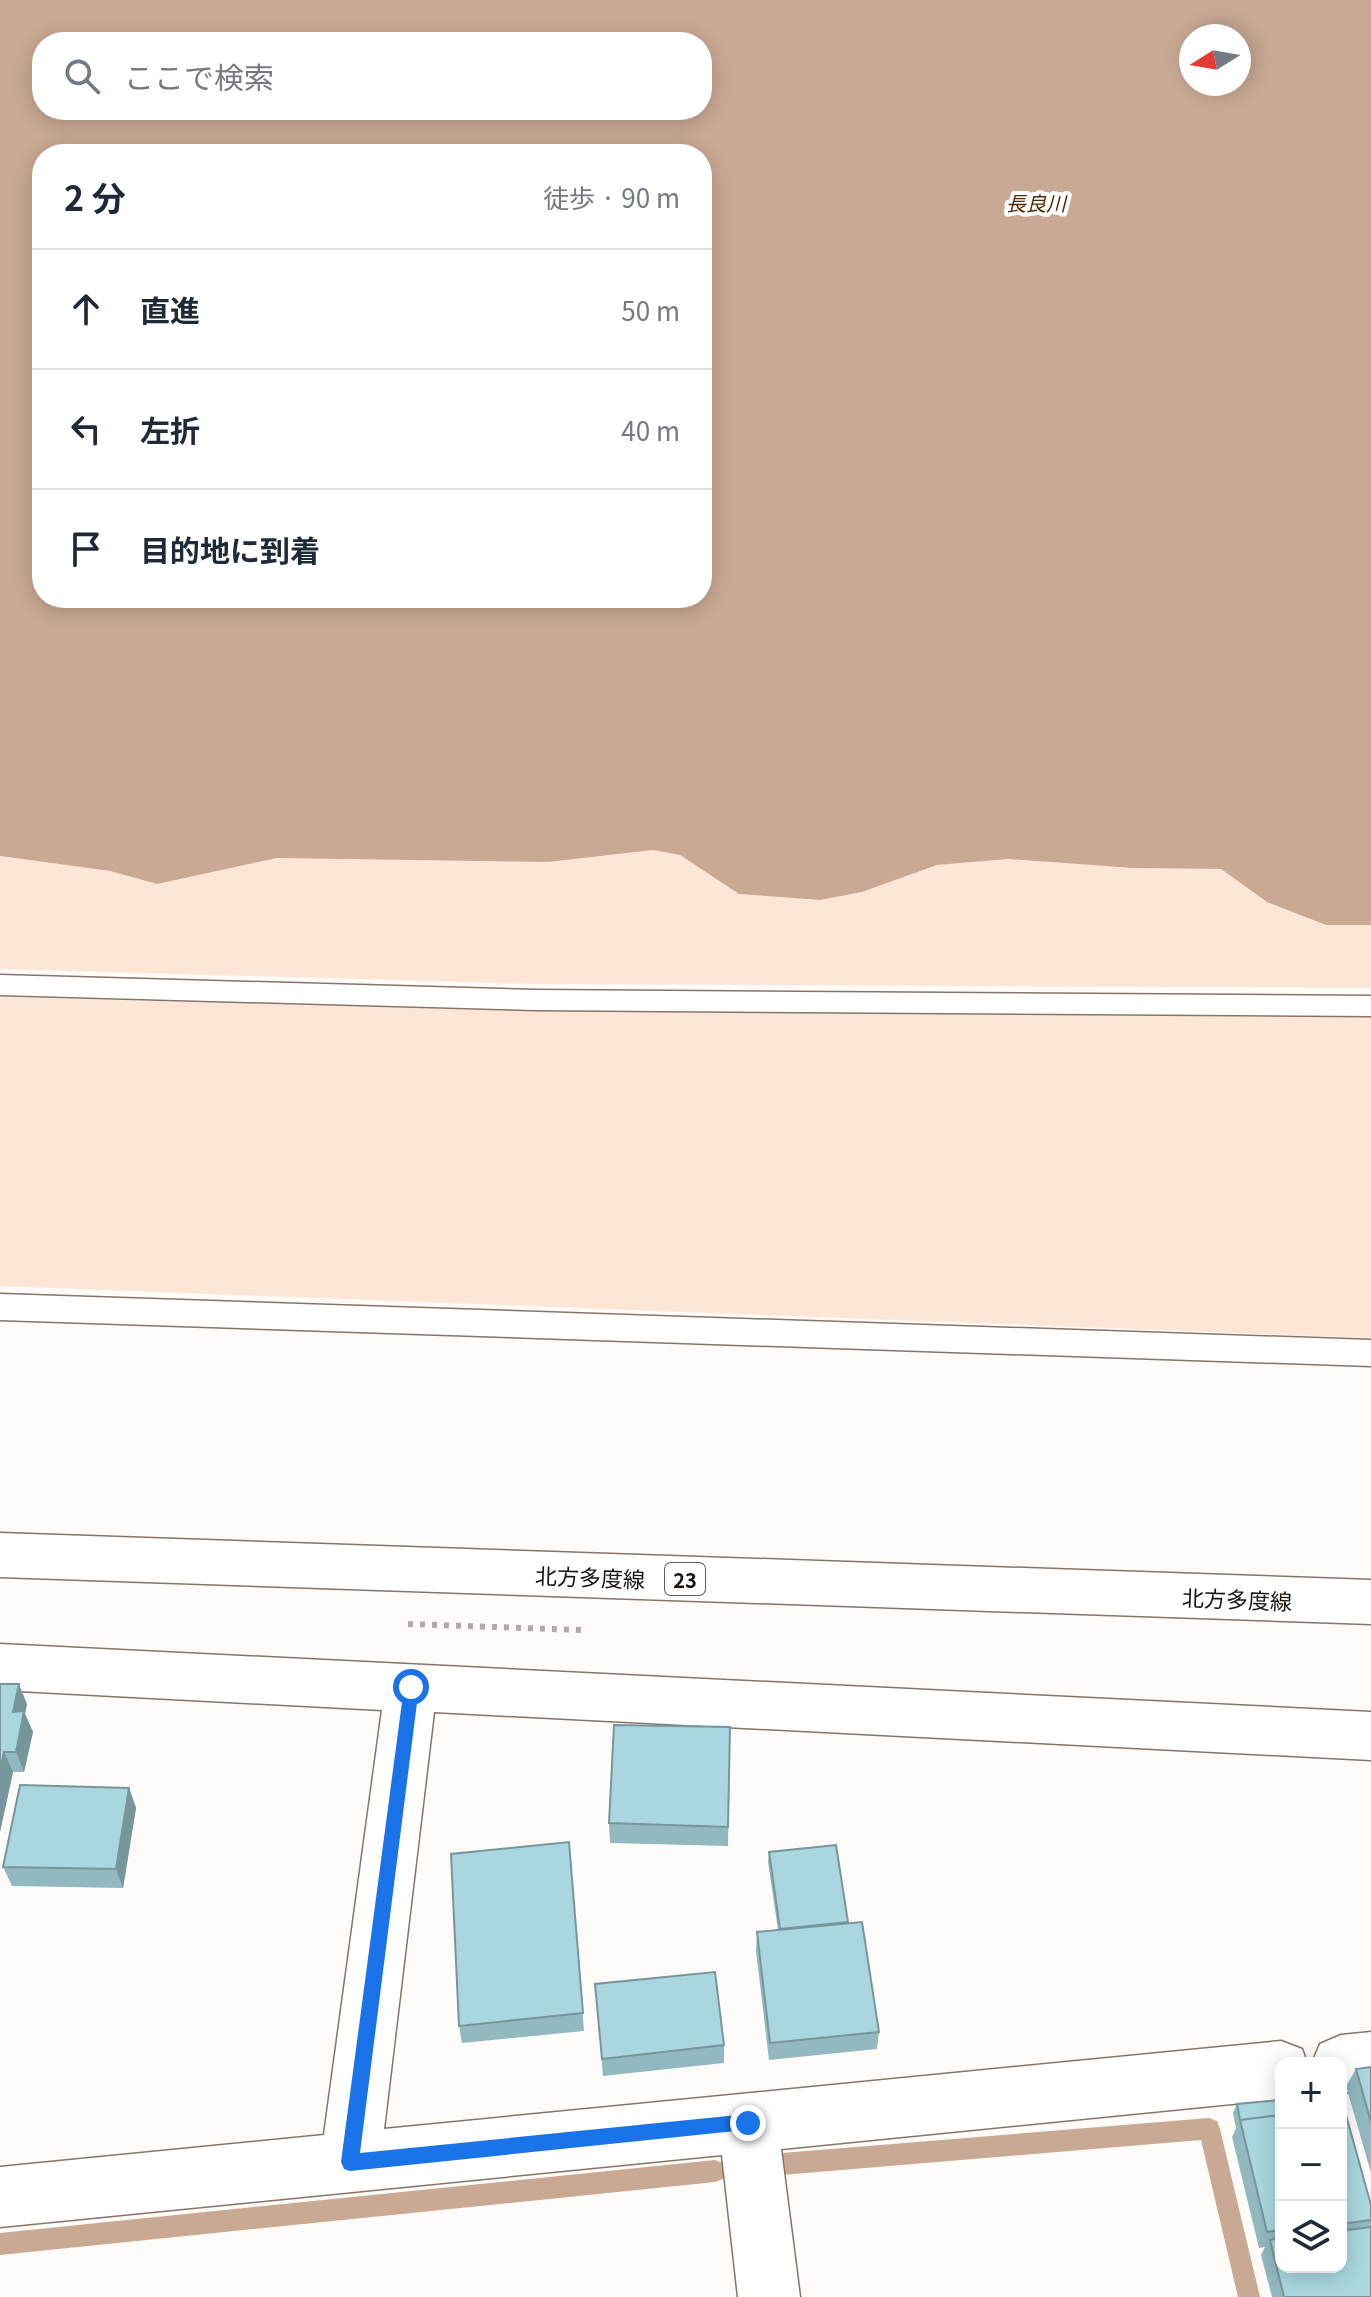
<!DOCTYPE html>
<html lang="ja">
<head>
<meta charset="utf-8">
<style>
	body { margin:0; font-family:Georgia,"Noto Sans JP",serif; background:#f6f6f7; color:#1f2937 }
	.controls { position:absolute; right:24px; bottom:24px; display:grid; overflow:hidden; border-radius:16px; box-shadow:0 4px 20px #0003 }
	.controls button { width:72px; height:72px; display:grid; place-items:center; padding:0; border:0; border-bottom:2px solid #e0e1e3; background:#fff; color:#1f2937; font:40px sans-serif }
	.compass { position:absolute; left:1179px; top:24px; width:72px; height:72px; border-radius:50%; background:#fff; box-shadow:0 4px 20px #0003; rotate:259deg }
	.stop { position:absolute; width:24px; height:24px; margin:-18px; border:6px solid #1a73e8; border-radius:50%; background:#fff }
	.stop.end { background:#1a73e8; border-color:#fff; box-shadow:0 2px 8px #0008 }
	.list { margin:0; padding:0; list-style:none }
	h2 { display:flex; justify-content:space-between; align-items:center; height:104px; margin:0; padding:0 32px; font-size:34px }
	h2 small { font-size:26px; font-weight:400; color:#747a83 }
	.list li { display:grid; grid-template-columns:52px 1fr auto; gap:24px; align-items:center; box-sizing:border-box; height:120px; padding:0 32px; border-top:2px solid #e0e1e3 }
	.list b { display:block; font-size:30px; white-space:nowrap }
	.list em { font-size:26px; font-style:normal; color:#747a83 }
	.icon { flex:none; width:44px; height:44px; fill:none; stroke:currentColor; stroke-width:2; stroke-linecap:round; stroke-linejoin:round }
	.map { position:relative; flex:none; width:1371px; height:2297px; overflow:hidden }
	.search { position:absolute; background:#fff; box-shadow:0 4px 20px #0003; left:32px; top:32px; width:680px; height:88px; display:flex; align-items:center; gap:20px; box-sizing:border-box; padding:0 28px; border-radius:32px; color:#747a83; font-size:30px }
	.panel { position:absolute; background:#fff; box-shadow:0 4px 20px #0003; left:32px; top:144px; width:680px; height:464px; border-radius:32px }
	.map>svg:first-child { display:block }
</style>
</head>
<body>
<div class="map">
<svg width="1371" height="2297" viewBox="0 0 1371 2297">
	<rect width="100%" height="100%" fill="#fffbf8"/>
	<path fill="#fee6d6" d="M653,850l27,5 59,39 81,6 42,-8 75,-27 73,-6 122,9 89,1 46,33 59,23h45v63l-835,-4 -536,-15v-113l110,15 47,13 120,-26 271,4z
		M0,997l528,14 843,6v321l-1371,-52z"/>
	<path fill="#c9a994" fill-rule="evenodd" d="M0,0h1371v925h-45l-59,-23 -46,-33 -89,-1 -123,-9 -72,6 -75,27 -42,8 -81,-6 -59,-39 -27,-5 -105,12 -271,-4 -120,26 -47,-13 -110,-15zM1191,36h48v48h-48zM42,42h660v68h-660zM42,154h660v444h-660z"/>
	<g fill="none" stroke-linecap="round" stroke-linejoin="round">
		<path fill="#c9a994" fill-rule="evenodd" d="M1209,2118l8,3 3,8 40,168h-22l-37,-157 -419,35 -8,-3 -3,-8 3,-8 8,-3z
			M715,2160l8,3 3,8 -3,8 -8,3 -715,73v-22z"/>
		<defs>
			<path id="lane" d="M0,975l535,15 836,6v20l-836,-6 -535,-15z
				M0,1294l1371,46v26l-1371,-46z"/>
			<path id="street" d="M0,1644l1371,68v48l-937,-48 -50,417 897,-88 21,8 5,14h-26v36l-500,50 19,148h-62l-16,-142 -722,72v-60l324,-32 58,-425 -382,-20z
				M1371,2032v58l-30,3v-30h-29l8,-19 21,-9z"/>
			<path id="primary" d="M0,1533l1371,47v44l-1371,-47z"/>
		</defs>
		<use href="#lane" stroke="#877468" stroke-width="3"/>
		<use href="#street" stroke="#877468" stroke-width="3"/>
		<use href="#primary" stroke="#877468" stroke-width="3"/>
		<path stroke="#afaaa7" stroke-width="6" stroke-dasharray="5 7" stroke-linecap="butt" d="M408,1624l174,6"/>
		<use href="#lane" fill="#fff" fill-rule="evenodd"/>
		<use href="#street" fill="#fff" fill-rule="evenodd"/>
		<use href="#primary" fill="#fff" fill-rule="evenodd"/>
	</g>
	<path fill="#92b9c0" d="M0,1684l27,20 -2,10 8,18 -9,40h-11l-13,60z
		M730,1727l-2,119 -118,-3 -1,-20z
		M129,1788l7,20 -13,80 -111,-2 -9,-19z
		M569,1842l15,189 -122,12 -3,-17z
		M769,1852l78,72 32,108 -2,17 -108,11 -13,-109 1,-19 21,-2 -10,-68z
		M595,1984l129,61v18l-121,13z
		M1371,2067v106l-25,-87 10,-17z
		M1281,2100v167h60v-159l30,112v77h-99l-11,-42 4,-8 -6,1 -27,-111 4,-9 -3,-15 4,-9z"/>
	<path fill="#77969c" d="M19,1684l8,20 -2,10 8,18 -9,40 -8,-20 -3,-40z
		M4,1752l9,20 -13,60v-61z
		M129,1788l7,20 -13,80 -7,-19z"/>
	<path fill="#aad7df" stroke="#77969c" stroke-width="2" d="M0,1684h19l-6,28 11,-1 -8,41h-12l-4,19z
		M614,1725l116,2 -2,100 -119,-4z
		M20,1785l109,3 -13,81 -113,-2z
		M569,1842l14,171 -124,13 -8,-172z
		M836,1845l12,77 -68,7 -11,-77z
		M862,1922l17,110 -109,11 -13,-111z
		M715,1972l9,73 -122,14 -7,-75z
		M1371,2067v55l-15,-53z
		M1281,2100v15l-41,5 -3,-16z
		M1341,2108h3l27,97v15l-30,4z
		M1281,2115v115l-14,2 -27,-112z
		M1371,2227v70h-87l-14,-57 11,-2v29h60v-36z"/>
	<path fill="#1a73e8" d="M411,1680l8,7 -59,466 388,-39 7,2 2,7 -2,6 -405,42 -6,-2 -3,-7 63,-475z"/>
	<g text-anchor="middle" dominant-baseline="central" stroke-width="8" stroke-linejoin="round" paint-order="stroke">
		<g font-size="20" font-style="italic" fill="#542904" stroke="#fff">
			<text x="1036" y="202">長良川</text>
		</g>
		<rect fill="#fff" stroke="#5f5a56" stroke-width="2" x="665" y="1563" width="40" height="32" rx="6"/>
		<g font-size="20" font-weight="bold" fill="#1a130e">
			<text x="685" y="1579">23</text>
		</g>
		<g font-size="22" fill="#1a130e" stroke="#fff">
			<text transform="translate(590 1576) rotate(2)">北方多度線</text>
			<text transform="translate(1237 1598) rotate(2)">北方多度線</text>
		</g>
	</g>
</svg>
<div class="controls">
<button>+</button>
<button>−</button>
<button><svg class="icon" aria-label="layers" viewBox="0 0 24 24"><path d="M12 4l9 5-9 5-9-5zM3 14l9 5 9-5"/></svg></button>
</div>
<svg class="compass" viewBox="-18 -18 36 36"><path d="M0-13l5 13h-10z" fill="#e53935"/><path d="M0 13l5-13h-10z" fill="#747a83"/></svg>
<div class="stop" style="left:411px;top:1687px"></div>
<div class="stop end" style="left:748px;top:2123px"></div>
<div class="search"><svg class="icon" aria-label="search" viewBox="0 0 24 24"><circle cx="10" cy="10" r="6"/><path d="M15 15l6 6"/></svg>ここで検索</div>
<section class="panel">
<h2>2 分<small>徒歩 · 90 m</small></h2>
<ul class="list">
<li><svg class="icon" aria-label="ahead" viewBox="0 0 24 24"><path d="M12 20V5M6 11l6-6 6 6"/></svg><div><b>直進</b></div><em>50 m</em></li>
<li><svg class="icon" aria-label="left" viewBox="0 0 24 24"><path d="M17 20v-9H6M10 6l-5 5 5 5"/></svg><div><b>左折</b></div><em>40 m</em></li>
<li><svg class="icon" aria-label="arrive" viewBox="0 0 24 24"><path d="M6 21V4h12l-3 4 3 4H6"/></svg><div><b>目的地に到着</b></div></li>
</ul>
</section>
</div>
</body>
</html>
